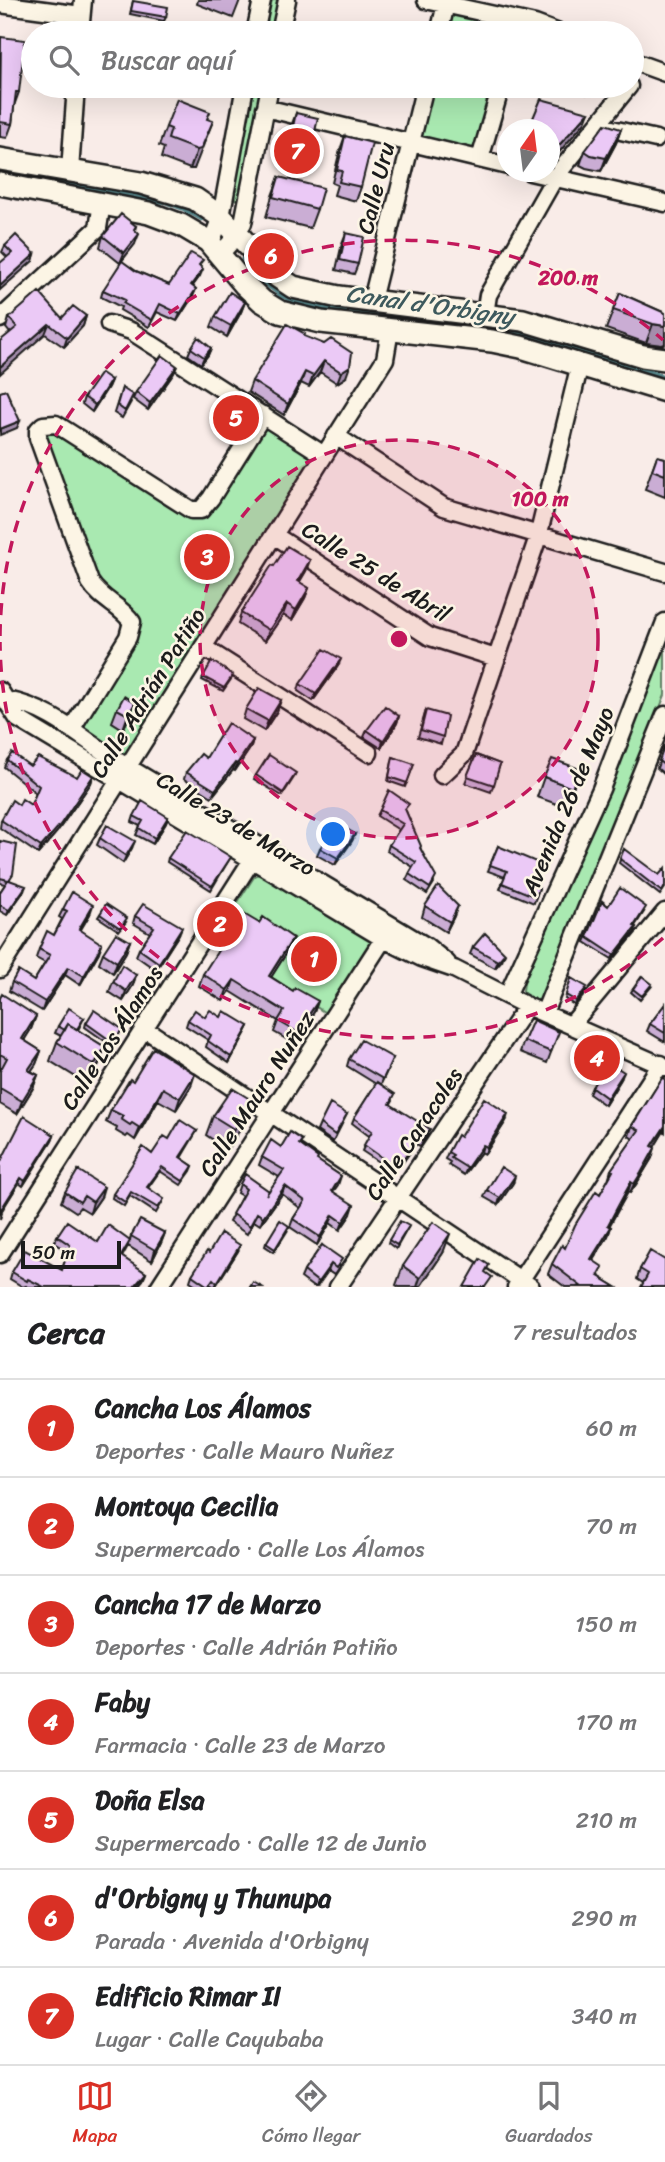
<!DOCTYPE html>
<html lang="es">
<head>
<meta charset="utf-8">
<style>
	body { margin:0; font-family:Sriracha,sans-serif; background:#f2f2f2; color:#202124 }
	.compass { position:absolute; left:497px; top:119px; width:63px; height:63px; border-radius:50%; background:#fff; box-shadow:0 7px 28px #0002; rotate:14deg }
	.scale { position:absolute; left:21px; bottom:18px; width:100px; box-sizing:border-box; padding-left:7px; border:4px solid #1c1c1c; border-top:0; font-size:19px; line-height:24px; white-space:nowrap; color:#1c1c1c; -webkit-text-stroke:5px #fcf5e5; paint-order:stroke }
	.you { position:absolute; left:334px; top:835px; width:24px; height:24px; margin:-18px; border:5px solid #fff; border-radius:50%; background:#1a73e8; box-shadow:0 0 0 10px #1a73e833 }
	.badge { display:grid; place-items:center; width:46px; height:46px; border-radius:50%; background:#d93025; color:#fff; font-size:23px; font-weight:700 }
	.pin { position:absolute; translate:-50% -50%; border:4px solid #fff; box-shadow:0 2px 7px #0006 }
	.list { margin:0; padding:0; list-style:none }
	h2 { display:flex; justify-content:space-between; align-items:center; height:91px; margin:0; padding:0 28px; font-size:30px }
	h2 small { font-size:23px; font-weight:400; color:#757577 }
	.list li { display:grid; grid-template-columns:46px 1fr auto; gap:21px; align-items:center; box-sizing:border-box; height:98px; padding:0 28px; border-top:2px solid #e0e0e0 }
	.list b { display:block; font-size:26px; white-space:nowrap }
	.list p { margin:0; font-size:23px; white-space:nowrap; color:#757577 }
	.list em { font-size:23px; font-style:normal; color:#757577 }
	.icon { flex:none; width:38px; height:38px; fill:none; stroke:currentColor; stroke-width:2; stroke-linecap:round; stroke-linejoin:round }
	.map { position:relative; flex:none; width:665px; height:1287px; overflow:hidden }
	.search { position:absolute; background:#fff; box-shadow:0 7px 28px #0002; left:21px; right:21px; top:21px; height:77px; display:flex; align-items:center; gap:18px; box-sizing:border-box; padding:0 24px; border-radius:38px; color:#757577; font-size:26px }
	.sheet { height:777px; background:#fff }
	nav { display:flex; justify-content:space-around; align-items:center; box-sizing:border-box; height:98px; border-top:2px solid #e0e0e0; background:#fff; font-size:19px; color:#757577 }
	nav a { display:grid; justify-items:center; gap:4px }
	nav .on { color:#d93025 }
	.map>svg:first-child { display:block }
</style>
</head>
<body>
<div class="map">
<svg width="665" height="1287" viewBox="0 0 665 1287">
	<rect width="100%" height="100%" fill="#f9ece8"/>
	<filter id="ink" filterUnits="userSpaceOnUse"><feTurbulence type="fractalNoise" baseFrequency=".0143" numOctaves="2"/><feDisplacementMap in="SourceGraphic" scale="14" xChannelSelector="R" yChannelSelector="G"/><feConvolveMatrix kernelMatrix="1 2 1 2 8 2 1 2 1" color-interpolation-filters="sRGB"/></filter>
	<g filter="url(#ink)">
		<path fill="#a9e9b1" stroke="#628266" stroke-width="2" d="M270,0h9l-7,33h-9z
			M462,14l46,11 -1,8h-60l4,-17z
			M253,86h8l-22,113 -2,2 -5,-7z
			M433,86h61l-17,61 -4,4 -51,-12 -2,-6z
			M267,425l46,28v6l-188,298 -40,-27 -4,-6 54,-95 -35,-38 -56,-158 9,-3 136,84z
			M665,637v58l-122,303 -4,2c-7,0 -12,-3 -16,-9l1,-9 82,-188z
			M261,872l113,69 -44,75 -116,-77 40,-62z"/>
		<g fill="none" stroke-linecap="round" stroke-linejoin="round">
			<path stroke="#56878b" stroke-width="4.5" d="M0,171l165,31 19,7 18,10
				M243,259l20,23 19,14 19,8 39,7 153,16 76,19 96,31"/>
			<defs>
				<path id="minor" d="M426,0l109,24 24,9
					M0,4l81,11
					M80,33l3,-33
					M255,33l7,-33
					M280,33l7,-33
					M439,33l8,-33
					M632,61l33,12
					M265,108l243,58
					M599,126l57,13
					M480,159l21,-73
					M70,171l6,-85
					M530,172l135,31
					M208,241l6,-6 7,-18 24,-131
					M220,254l13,-14 10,-17 27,-137
					M372,300l53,-214
					M485,314l3,-19 67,-118 74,-91
					M0,319l98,-91 4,-25
					M109,324l22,7 193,124
					M336,436l108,71 221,65
					M274,535l156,102 66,21
					M203,647l166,106
					M0,691l18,28 366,220 38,19 32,11 73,37 138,61
					M7,700c43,8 73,37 109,60l310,186 21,17
					M72,728l56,-91 4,-15c-12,-17 -31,-22 -42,-40l-52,-144v-8l5,-5 13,-1 135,86h10l10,-12 52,-83
					M442,775l22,-21 74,-217 42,-173
					M0,969l385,-610 5,-29
					M507,996l94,-207 64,-167
					M544,1013l121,-298
					M571,1025l94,-113
					M145,1029l386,258
					M0,1254l257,-402
					M159,1287l230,-357
					M338,1287l189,-281
					M516,1287l145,-223"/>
				<path id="major" d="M0,159l141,24 54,16 26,18 57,60 15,10 46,10 184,23 120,36 22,3
					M0,184l149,29 32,12 27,16 36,43 18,17 18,11 41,10 171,19 29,6 144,44"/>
			</defs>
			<use href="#minor" stroke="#1c1c1c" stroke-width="21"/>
			<use href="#major" stroke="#1c1c1c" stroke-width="26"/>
			<use href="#minor" stroke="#fcf5e5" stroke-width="16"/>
			<use href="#major" stroke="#fcf5e5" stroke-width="21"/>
		</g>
		<path fill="#caadd4" stroke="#1c1c1c" stroke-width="2" d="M198,0h42l-7,18 -36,-14z
			M133,1l33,16 -2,4 -34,-7z
			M0,39l19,53 -5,14 -2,18 -5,14 -7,-1z
			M552,86h36l-2,8z
			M296,113l15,36 -7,20 -22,-5 7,-32z
			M207,119l-13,50h-4l-29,-11 3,-10 -5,-2 7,-19z
			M621,129l-5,14 -15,28 -15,-3 -6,-3 5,-14z
			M345,136l16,51 -5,14 -22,-6 3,-10 -5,-2 8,-33z
			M279,177l38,32 -7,19 -44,-11 6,-21z
			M136,226l-1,4v14l-15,19 -20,-16 3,-11z
			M346,233l12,31 -4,10 -18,-4 6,-27z
			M5,246l30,8 -2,7 -26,-4 -5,-5z
			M200,266v10l-7,10 3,3 -3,7 -16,25 -20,-9 -8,15 -29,-17 1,-3 -20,-10 2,-7 33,-19 33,14z
			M620,293l45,20v31l-3,1 -16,-2 -40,-14z
			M245,302l-4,10 -14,25 -16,-10 4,-10z
			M86,316l-3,10 -19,21 -19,-13 -35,-1 -4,-5 3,-10h53z
			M304,336l42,41 -9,6 -17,-11 -11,15 -8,-4 -17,32 -36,-23 4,-11z
			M191,348h20l-3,7 -7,9 -13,-9z
			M174,373l-26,37 -15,-11 3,-7z
			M111,380l-3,7 -16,25 -10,-8 2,-7z
			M122,388l9,14 -9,16 -8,-5z
			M657,456l8,2v39l-20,-8z
			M274,566l32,5 -7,11 10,6 -4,10 -13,22 -9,-5 -18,26 -27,-17 3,-11z
			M338,666l-25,35 -15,-10 2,-7z
			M203,677l29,1 -9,13 -21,-11z
			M281,700l-4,11 -13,20 -21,-12 3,-10z
			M135,703l-5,13 -7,13 -11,-7 5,-13z
			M426,710l17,27 -2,7 -23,-7z
			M399,716l-2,7 -16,25 -17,-11 3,-7z
			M253,740l-2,7 -16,24 -2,-1 -21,27 -28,-18 2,-7 20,-14z
			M665,745v30l-8,-7z
			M476,755l24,9 -9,28 -26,-9z
			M393,757l21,7 -9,23 -17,-6z
			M7,760l70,17 16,-1 -2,7 -34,49 -19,22 -38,-26 1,-8 18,-15h12l5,-12 -32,-26z
			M256,775l39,1 -13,20 -28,-17z
			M544,777l29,11 -8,19 -28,-10z
			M380,810l26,1 28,72 -7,11 -21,-14 7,-13 -26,-16 2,-6 10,-15 -22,-14z
			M134,816l34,1 -2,6 -13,21 -17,-9 4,-9 -8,-4z
			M355,834l-3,7 -17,24 -18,-10 3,-7z
			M100,838l32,10 -9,15 -26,-18z
			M0,841l10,39 14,11 -17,24 -7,-4v-19l5,-8 -5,-1z
			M498,846l34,39 7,3 -5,15 -34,-14 5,-12 -17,-6z
			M624,849l41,39 -5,7 -41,-32z
			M168,858l61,2 -18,30 -44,-28z
			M602,901l6,5 36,6 -9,14 1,1 -1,5 -23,27 -27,-17z
			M425,906l29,10 -8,16 -24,-15z
			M63,909l27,5 -10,16 19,22 -19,33 -15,-10 -23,36 -33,-20 3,-9 22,-1 11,-18 -9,-5 3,-9 15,-14 8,-16 -3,-2z
			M100,914l26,8 -7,9 -21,-14z
			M135,916l44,18 -23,36 -20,-14 3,-7 11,-16 -17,-10z
			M130,941l-4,11 -13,21 -14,-10 4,-10z
			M473,947l29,13 -7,8 -25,-14z
			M289,949l-18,28 22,14 25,10 -4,11 -21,31 -19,-11 4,-11 -48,-30 -7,10 -24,-15 4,-12z
			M136,975l-3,10 -10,16 -14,-9 4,-10z
			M571,978l15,12 -12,15 -9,-6z
			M651,987l-11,13 -9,-8 2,-3z
			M0,998l36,18 -5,13 -7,11 17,11 -5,13 -5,7 7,4 -5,13 -16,26 -17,-10z
			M665,1004v38l-18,-11 3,-7z
			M205,1017h16l28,9 -3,6 -17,31 -23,-16 2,-7 -22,-14 2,-6z
			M84,1018l-6,12 27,17 -7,19 -11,18 -37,-23 7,-19 4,-6 -6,-3 3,-7z
			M86,1023l36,6 -10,17 -27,-19z
			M524,1041l31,1 -8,21 -27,-11z
			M393,1058l-12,26 12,16 -3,5 38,30 -8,11 -4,-2 -15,21 -12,4 -27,-18 7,-15 -17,-13 2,-5 22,-34 -29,-18 2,-7z
			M621,1079l-16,26 -16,-11 3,-7z
			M665,1079v53l-1,-1 -10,16 -2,11 -15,25 -7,10 -2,-1 -14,24 -5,9 2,2 -3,9 -15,24 7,17 16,10h-51l-17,-13 4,-10 13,-16 35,-54 8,-14 3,-10 22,-31 -4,-3 3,-10z
			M133,1081l58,5 -15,24 -18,-10 -23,40 -7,-5 -2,2 -10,-6 1,-3 -11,-6 5,-12z
			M347,1114l-14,28 -16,-11 3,-7z
			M213,1116l33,5 -19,28 -21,-14z
			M506,1121l-21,33 -4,-2 -17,23 -16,-10 2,-3 -5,-3 3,-7 12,-15z
			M197,1131l-16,27 12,8 -2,5 -10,14 -21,-14 -12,17 14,15 -6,10 -26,-17 -6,10 -12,-8 1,-4 39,-40 17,-15z
			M54,1135l-2,5 -29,46 -4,-3 -18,29 1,1 -2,6v-56z
			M302,1140l-2,5 17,15 24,16 -3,9 -5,7 18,22 -11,16 -10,-7 -13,22 -27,-18 3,-8 7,-11 -18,-14 -22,31 -6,-4 -7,13 -18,-12 13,-26 -5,-3 3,-9 29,7 10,-14 -20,-12 3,-8 19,-10z
			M513,1183l-15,22 -14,-8 3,-7z
			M65,1192l36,5 -11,16 -10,-6 -4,5 -15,-10z
			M409,1226l-13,23 -8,-6 1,-3z
			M288,1230l-14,22 -9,-6 1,-3z
			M165,1233l-4,10 -9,18 -24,-15 -6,11 24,16 -3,7 -6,7h-110l-1,-1 -3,1 -13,-8 2,-7 50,-3 6,-17 -14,-9 3,-7 41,6 32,-2 1,-4z
			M322,1245l18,21 -6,9 -6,-4 -11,16h-4l-12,-9 3,-7z
			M238,1251l-23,36 -4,-2 -2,2h-10l-9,-6 2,-6 17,-22z
			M443,1253l-23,34h-21l-3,-2 7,-19z
			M665,1260l-22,23 -6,-4 3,-10z"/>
		<path fill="#a48dac" stroke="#1c1c1c" stroke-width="2" d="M589,112l-4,10 -35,41 1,-9z
			M213,121l-19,48h-4l7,-19z
			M621,129l-5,14 -15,28 5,-13z
			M139,234l-4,10 -15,19 4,-10z
			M35,254l-2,7 -33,29v-4z
			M203,269l-3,7 -12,16 3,-7z
			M196,289l-3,7 -16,25 3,-7z
			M245,302l-4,10 -14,25 4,-11z
			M86,316l-3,10 -19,21 3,-9z
			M49,324l-4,10 -45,40v-7z
			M653,324l12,2v18l-3,1 -16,-2z
			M211,348l-3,7 -7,9 3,-7z
			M324,361l-4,11 -11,15 4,-11z
			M177,366l-3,7 -26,37 2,-7z
			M350,366l-4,11 -9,6 4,-11z
			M305,372l-4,11 -17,32 4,-11z
			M111,380l-3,7 -16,25 3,-7z
			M20,421l-3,7 -17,7v-6z
			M310,560l-4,11 -12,21 4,-11z
			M309,588l-4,10 -13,22 4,-10z
			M287,604l-4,11 -18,26 4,-11z
			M341,659l-3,7 -25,35 3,-7z
			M281,700l-4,11 -13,20 4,-10z
			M135,703l-5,13 -7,13 5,-14z
			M399,716l-2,7 -16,25 2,-7z
			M253,740l-2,7 -16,24 2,-7z
			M235,763l-2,7 -21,27 3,-7z
			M580,769l-7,19 -8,19 7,-19z
			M93,776l-2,7 -34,49 -19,22 3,-7z
			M168,817l-2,6 -13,21 2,-6z
			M355,834l-3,7 -17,24 3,-7z
			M135,841l-3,7 -9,15 3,-7z
			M26,886l-2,5 -17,24 2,-5z
			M93,905l-3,9 -14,24 3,-9z
			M458,906l-4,10 -8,16 4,-10z
			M182,927l-3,7 -23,36 3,-7z
			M636,927l-1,5 -23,27 2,-4z
			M293,938l-4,11 -24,38 4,-11z
			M130,941l-4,11 -13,21 4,-11z
			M102,944l-3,8 -19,33 4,-9z
			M505,953l-3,7 -7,8 3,-7z
			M68,967l-3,8 -23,36 3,-9z
			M136,975l-3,10 -10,16 3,-10z
			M234,980l-4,11 -7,10 4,-11z
			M318,1001l-4,11 -21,31 4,-11z
			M36,1016l-5,13 -14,23 5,-13z
			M249,1026l-3,6 -17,31 2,-6z
			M105,1047l-7,19 -11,18 7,-19z
			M41,1051l-5,13 -13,19 5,-13z
			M624,1072l-3,7 -16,26 2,-7z
			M195,1074l-4,12 -15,24 4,-12z
			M38,1075l-5,13 -16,26 5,-13z
			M163,1088l-5,12 -23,40 5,-12z
			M253,1101l-7,20 -19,28 7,-20z
			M508,1114l-2,7 -21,33 2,-7z
			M665,1126l-1,5 -15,25 3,-10z
			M54,1135l-2,5 -29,46 2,-5z
			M418,1138l-2,6 -15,21 -12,4 2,-5z
			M483,1145l-2,7 -17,23 3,-7z
			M655,1148l-3,10 -15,25 -7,10 4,-9z
			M515,1176l-2,7 -15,22 2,-7z
			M21,1178l-2,5 -19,30v-2z
			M631,1182l-3,10 -23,42 13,-28z
			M285,1186l-3,8 -22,31 3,-8z
			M104,1187l-3,10 -11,16 3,-11z
			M354,1205l-3,9 -11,16 3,-8z
			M333,1215l-3,8 -13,22 3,-8z
			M611,1227l-3,9 -20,32 3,-9z
			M165,1233l-4,10 -9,18 3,-11z
			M450,1234l-7,19 -23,34h-3l3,-9z
			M240,1245l-2,6 -23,36 2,-4z
			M331,1264l-3,7 -12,16 2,-5z
			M146,1273l-3,7 -6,7h-3z"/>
		<path fill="#ebc9f6" stroke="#1c1c1c" stroke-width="2" d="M133,1l35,6 -2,10 -35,-6z
			M1,37l24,3 -6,52h-3l-4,32 -12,-2z
			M177,99l33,13 -3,7 6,2 -12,28 -4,1 -29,-11 3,-10 -5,-2z
			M541,99l48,13 -38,42h-1v-24h-22z
			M296,113l22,5 -7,31 -22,-5z
			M605,124l16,5 -15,29 -15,-3 -6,-4z
			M345,136l27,7 -11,44 -22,-5 3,-11 -5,-1z
			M279,177l44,11 -6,21 -44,-12z
			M121,214l15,12 -2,3 5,5 -15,19 -21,-17z
			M346,233l18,4 -6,27 -18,-4z
			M16,235l19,19 -35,32v-23l12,-10 -7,-7z
			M191,253l12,7 -4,5 4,4 -12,16 5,4 -16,25 -20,-10 -8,16 -29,-17 2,-3 -22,-10 19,-29 14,10 33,14z
			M39,292l23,26 11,-12 13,10 -19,22 -18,-14 -49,43v-26l17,-14 -8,-9z
			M230,292l15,10 -14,24 -16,-9z
			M620,293l45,20v13l-12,-2 -40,-14z
			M287,324l18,10 -1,2 20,8 7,-5 21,14 -2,13 -9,6 -17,-11 -11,15 -8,-4 -17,32 -36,-23z
			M198,337l13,11 -7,9 -13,-9z
			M162,355l15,11 -27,37 -14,-11z
			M101,373l10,7 -16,25 -11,-8z
			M122,388l11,7 -8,16 -8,-6z
			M6,390l14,31 -20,8v-37z
			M657,456l8,2v17l-13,-5z
			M287,546l23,14 -12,21 11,7 -13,22 -9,-6 -18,26 -28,-17 31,-48 2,1z
			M324,649l17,10 -25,35 -16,-10z
			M212,661l21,14 -9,13 -21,-11z
			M259,688l22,12 -13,21 -22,-12z
			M124,696l11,7 -7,12 -11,-6z
			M385,706l14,10 -16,25 -16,-11z
			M426,710l21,6 -4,21 -22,-7z
			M228,723l25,17 -16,24 -2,-1 -20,27 -29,-18 15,-18 5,4z
			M665,745v21l-6,-5z
			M12,753l18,13 8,-9 39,20 5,-8 11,7 -33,49 -19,22 -40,-27 11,-20 7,5 3,-6 9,6 8,-19 -32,-26z
			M269,755l27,18 -13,20 -27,-18z
			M476,755l24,9 -6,21 -27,-9z
			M393,757l21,7 -7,19 -18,-6z
			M552,759l28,10 -8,19 -28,-11z
			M389,790l20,14 -4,5 16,37 -1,2 16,29 -6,11 -21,-14 7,-12 -27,-17 14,-21 -23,-14z
			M142,801l26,16 -13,21 -16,-10 4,-7 -9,-5z
			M337,823l18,11 -17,24 -18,-10z
			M107,825l28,16 -9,15 -26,-18z
			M187,830l44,27 -19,29 -44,-28z
			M0,841l17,4 -4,29 -4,6 17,6 -17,24 -9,-5v-13l8,-12 -8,-2z
			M498,846l43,18 -9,21 7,3 -3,9 -34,-14 5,-12 -17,-6z
			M624,849l35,26 6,-7v18l-3,6 -42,-33z
			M438,886l20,20 -8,16 -25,-16z
			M620,888l26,19 -12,19 2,1 -22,28 -27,-18 15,-36 6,5z
			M72,892l21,13 -14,24 23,15 -18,32 -16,-9 -23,35 -33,-20 6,-11 16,10 16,-26 -11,-6 8,-18 7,4 13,-24 -4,-2z
			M106,904l21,14 -7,10 -20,-14z
			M143,904l39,23 -23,36 -20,-14 15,-22 -19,-11z
			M242,913l17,10 4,-6 30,21 -24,38 24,15 2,-3 23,13 -21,31 -19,-11 6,-10 -50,-31 -7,10 -24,-16z
			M116,933l14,8 -13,21 -14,-9z
			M485,933l20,20 -7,8 -25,-14z
			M122,965l14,10 -10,16 -13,-9z
			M642,976l10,8 -10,12 -9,-7z
			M571,978l16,9 -11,14 -10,-6z
			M2,994l34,22 -14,23 19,12 -13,19 10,5 -16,26 -22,-13v-17l7,-13 -7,-4v-56z
			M665,1004v29l-15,-9z
			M69,1008l15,10 -7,11 -9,-5 -3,6 -7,-4z
			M94,1010l28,19 -8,14 -28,-20z
			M195,1010l10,7 5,-7 11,7 3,-6 25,15 -18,31 -23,-16 3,-6 -23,-15z
			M533,1020l26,12 -8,20 -27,-11z
			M68,1024l37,23 -11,18 -37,-23z
			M361,1040l32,18 -10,21 -34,-20z
			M153,1048l42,26 -15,24 -17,-10 -23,40 -8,-5 -2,2 -9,-6 2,-3 -12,-6 19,-31 3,2z
			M608,1062l16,10 -17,26 -15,-11z
			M662,1078l3,1v47l-13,20 3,2 -14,25 -7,11 -3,-2 -13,24 -10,19 3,2 -20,32 12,8 -5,9 18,11h-34l-30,-23 10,-19 3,3 10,-23 21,-34 4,3 13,-23 -2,-1 28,-40 -7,-4z
			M377,1082l18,12 -5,10 40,25 -8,12 -4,-3 -15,22 -12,4 -27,-19 8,-14 -18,-13z
			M232,1088l21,13 -19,28 -21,-13z
			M484,1098l24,16 -21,33 -4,-2 -16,23 -16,-10 2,-3 -5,-3 9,-17 3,2z
			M330,1104l17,10 -12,21 -15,-11z
			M24,1116l30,19 -29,46 -4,-3 -21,33v-48z
			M180,1120l17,11 -17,26 13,9 -10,15 -21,-14 -15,20 17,12 -6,9 -27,-16 -6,10 -12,-8 30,-47 9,7 12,-18 5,3z
			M290,1132l12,8 -3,4 19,14 -1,2 24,16 -9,15 22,14 -11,17 -10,-7 -13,22 -27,-18 12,-18 -20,-15 -22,31 -6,-4 -7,13 -18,-12 14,-25 -6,-5 5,-10 24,17 -3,4 18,-25 -22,-13 9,-17 10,7z
			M501,1167l14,9 -15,22 -13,-8z
			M78,1170l26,17 -11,15 -9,-6 -4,6 -15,-10z
			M140,1220l25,13 -10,17 -24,-14z
			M280,1220l9,6 -14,23 -9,-6z
			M67,1221l31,21 10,-17 22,16 -9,15 25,17 -12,14h-90l-16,-8 -1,2 -15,-9 13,-22 37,20 8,-25 -13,-9z
			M400,1221l9,5 -12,19 -8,-5z
			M433,1222l17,12 -30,44 -17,-12z
			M221,1233l19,12 -23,38 -4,-4 -5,7 -16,-11 15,-24 2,2z
			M322,1245l20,14 -6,9 -5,-4 -13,18 -14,-11z
			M650,1251l15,9v27h-24l7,-13 -8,-5z
			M480,1259l9,6 -4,7 7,5 -7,10h-21z
			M253,1282l9,5h-12z"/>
	</g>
	<circle cx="399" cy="639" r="199" fill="#c2185b" fill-opacity=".12"/>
	<g fill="none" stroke="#c2185b" stroke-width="3.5" stroke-dasharray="12 9">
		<circle cx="399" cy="639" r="199"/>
		<path d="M663 938A399 399 0 0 1 0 642M0 636A399 399 0 0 1 663 340"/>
	</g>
	<g text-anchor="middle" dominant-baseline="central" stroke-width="5" stroke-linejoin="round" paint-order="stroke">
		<g font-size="23" fill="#1c1c1c" stroke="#fcf5e5">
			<text transform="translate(376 188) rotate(-76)">Calle Uru</text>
			<text transform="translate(376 572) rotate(32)">Calle 25 de Abril</text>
			<text transform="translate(148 693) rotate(-58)">Calle Adrián Patiño</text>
			<text transform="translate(568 801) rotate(-67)">Avenida 26 de Mayo</text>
			<text transform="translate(236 824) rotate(31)">Calle 23 de Marzo</text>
			<text transform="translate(112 1038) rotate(-57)">Calle Los Álamos</text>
			<text transform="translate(257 1094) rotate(-57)">Calle Mauro Nuñez</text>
			<text transform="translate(414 1134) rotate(-56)">Calle Caracoles</text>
		</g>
		<g font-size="24" font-style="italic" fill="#3e5a5d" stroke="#fcf5e5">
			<text transform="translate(430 305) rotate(8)">Canal d'Orbigny</text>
		</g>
	</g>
	<circle cx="399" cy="639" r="10" fill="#c2185b" stroke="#fcf5e5" stroke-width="3.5"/>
	<g font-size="21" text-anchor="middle" font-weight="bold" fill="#c2185b" stroke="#fcf5e5" stroke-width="5" stroke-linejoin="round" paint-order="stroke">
		<text x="568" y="285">200 m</text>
		<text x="540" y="506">100 m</text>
	</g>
</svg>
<svg class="compass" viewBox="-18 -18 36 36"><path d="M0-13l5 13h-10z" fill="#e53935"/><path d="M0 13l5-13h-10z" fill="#757577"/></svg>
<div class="scale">50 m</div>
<div class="you"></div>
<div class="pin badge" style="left:314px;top:959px">1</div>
<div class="pin badge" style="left:220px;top:924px">2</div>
<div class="pin badge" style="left:207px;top:557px">3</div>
<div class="pin badge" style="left:597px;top:1058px">4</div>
<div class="pin badge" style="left:236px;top:418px">5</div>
<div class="pin badge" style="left:271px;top:256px">6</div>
<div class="pin badge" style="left:297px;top:151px">7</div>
<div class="search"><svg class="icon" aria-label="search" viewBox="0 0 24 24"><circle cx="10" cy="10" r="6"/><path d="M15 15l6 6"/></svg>Buscar aquí</div>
</div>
<section class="sheet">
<h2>Cerca<small>7 resultados</small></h2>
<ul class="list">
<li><span class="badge">1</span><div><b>Cancha Los Álamos</b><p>Deportes · Calle Mauro Nuñez</p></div><em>60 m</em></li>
<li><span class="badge">2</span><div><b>Montoya Cecilia</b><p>Supermercado · Calle Los Álamos</p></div><em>70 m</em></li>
<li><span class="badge">3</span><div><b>Cancha 17 de Marzo</b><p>Deportes · Calle Adrián Patiño</p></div><em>150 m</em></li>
<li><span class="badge">4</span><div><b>Faby</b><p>Farmacia · Calle 23 de Marzo</p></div><em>170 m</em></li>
<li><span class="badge">5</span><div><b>Doña Elsa</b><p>Supermercado · Calle 12 de Junio</p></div><em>210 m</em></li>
<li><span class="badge">6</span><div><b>d'Orbigny y Thunupa</b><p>Parada · Avenida d'Orbigny</p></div><em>290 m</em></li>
<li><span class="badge">7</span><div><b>Edificio Rimar II</b><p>Lugar · Calle Cayubaba</p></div><em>340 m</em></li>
</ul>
</section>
<nav>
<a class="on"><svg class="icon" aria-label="map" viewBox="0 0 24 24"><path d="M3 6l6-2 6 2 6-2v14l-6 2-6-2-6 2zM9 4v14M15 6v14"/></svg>Mapa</a>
<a><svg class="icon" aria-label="directions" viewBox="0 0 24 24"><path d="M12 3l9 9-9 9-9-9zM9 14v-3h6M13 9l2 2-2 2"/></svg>Cómo llegar</a>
<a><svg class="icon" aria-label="saved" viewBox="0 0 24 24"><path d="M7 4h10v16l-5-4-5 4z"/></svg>Guardados</a>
</nav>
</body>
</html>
